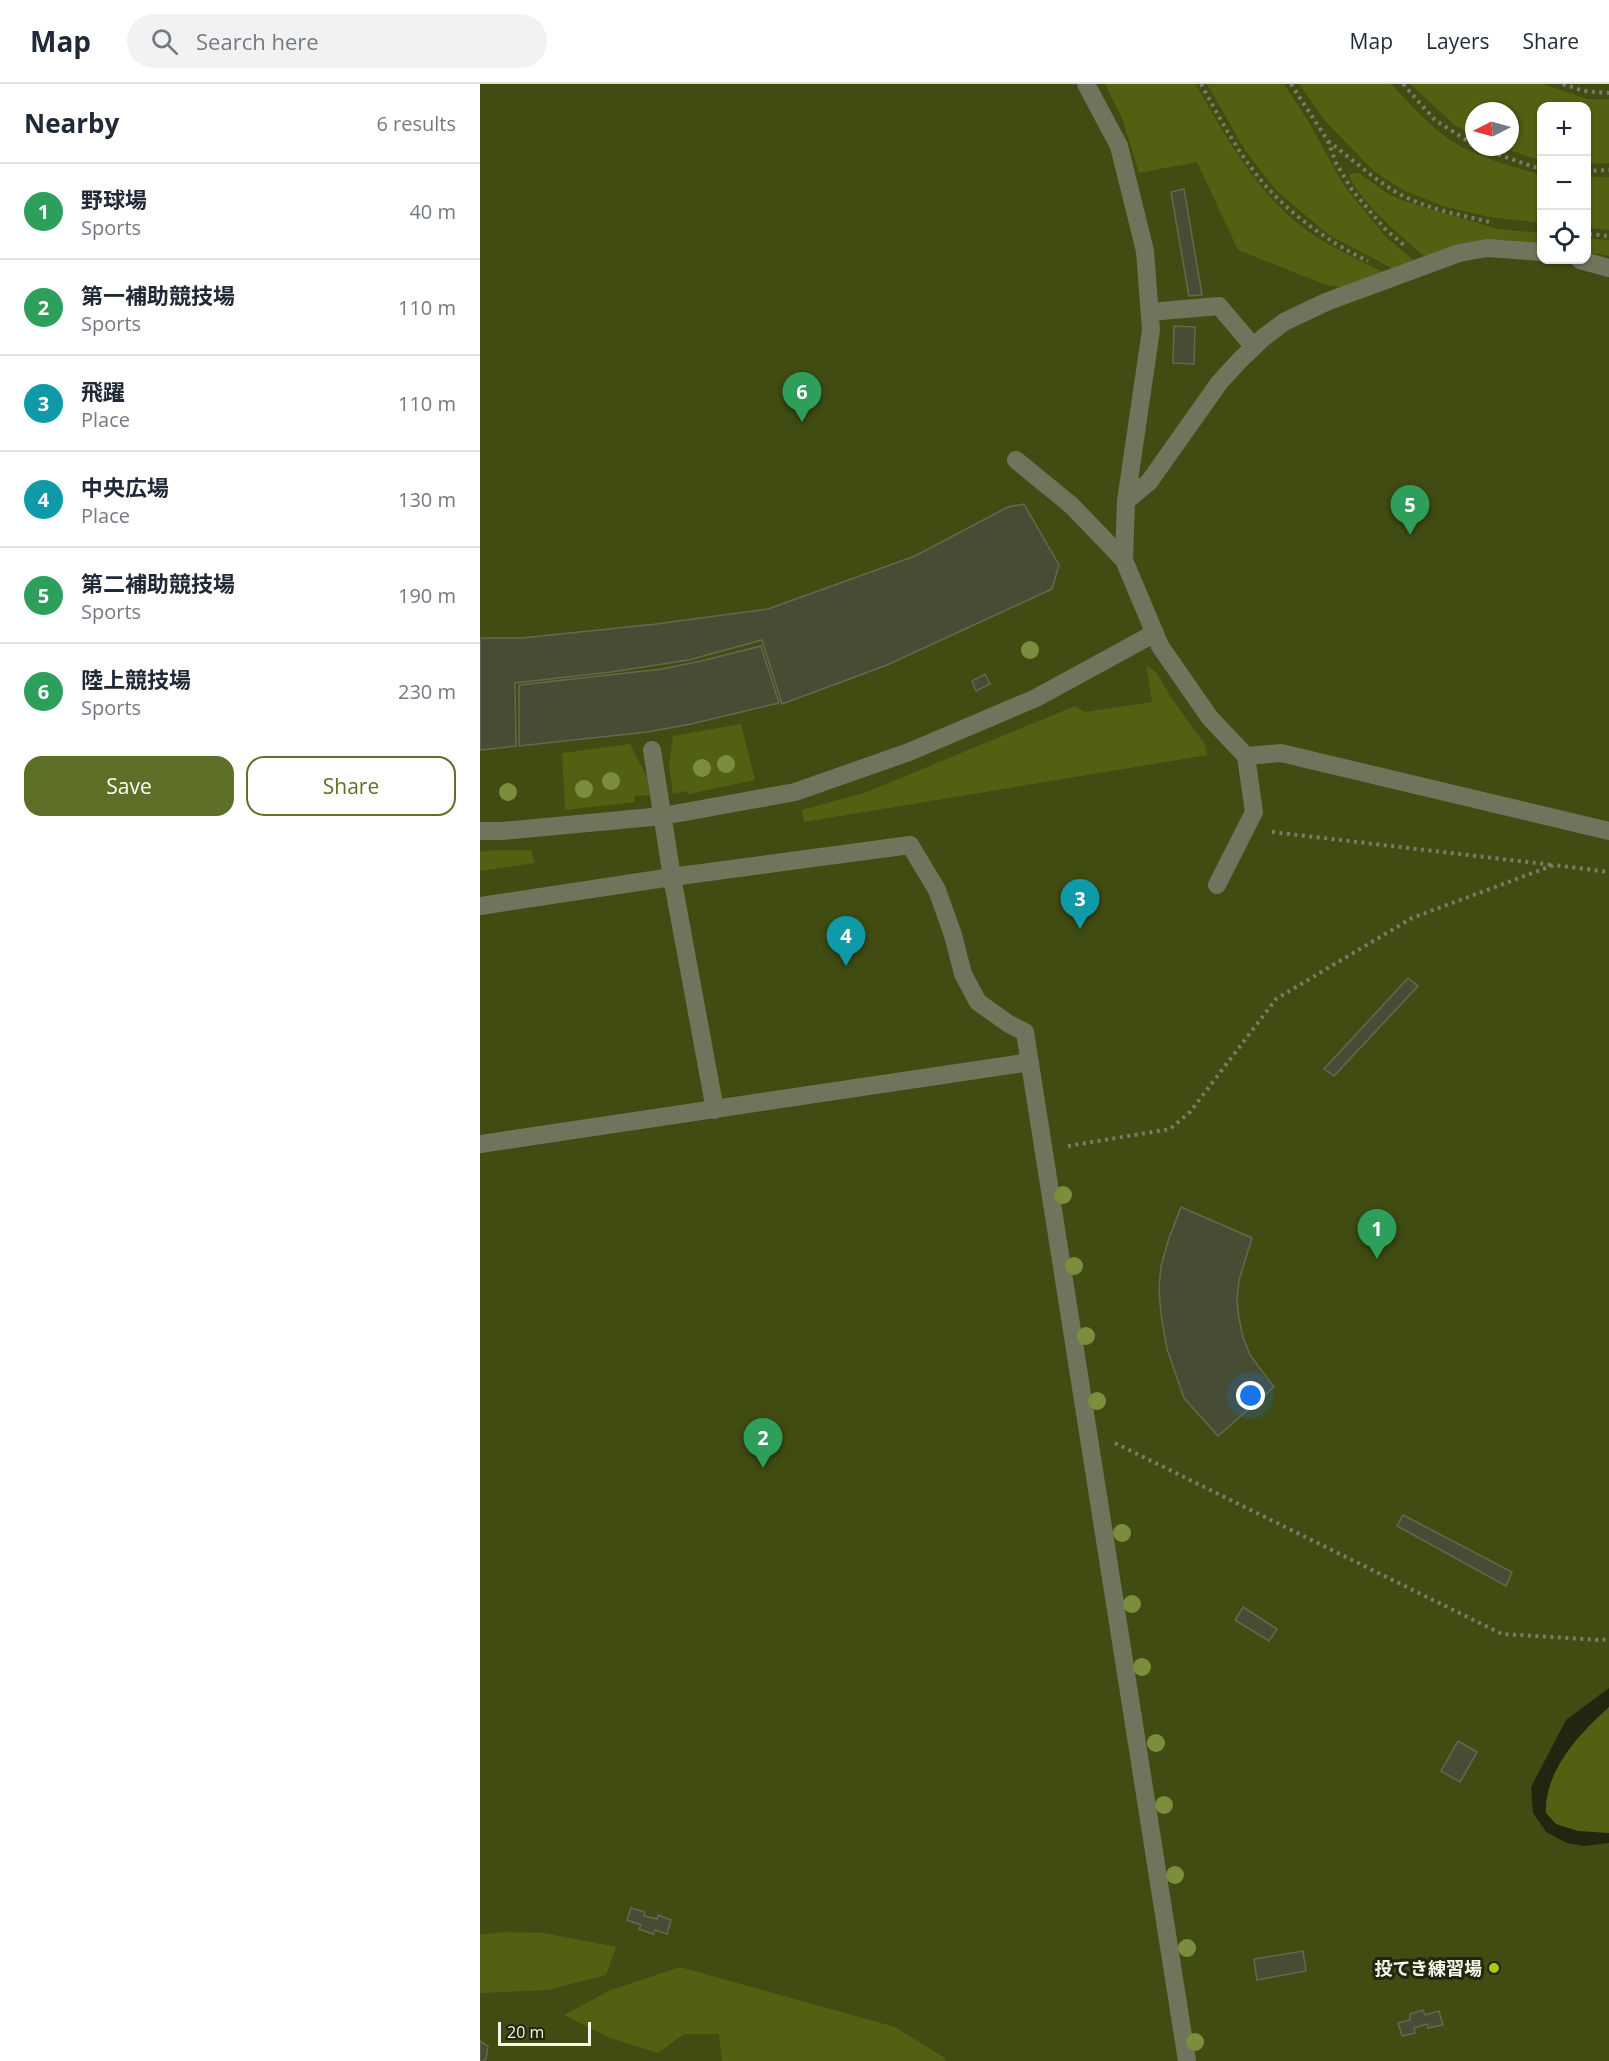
<!DOCTYPE html>
<html lang="en">
<head>
<meta charset="utf-8">
<style>
	body { margin:0; font-family:"Open Sans","Noto Sans JP",sans-serif; background:#f2f2f3; color:#1f2937 }
	.controls { position:absolute; right:18px; top:18px; display:grid; overflow:hidden; border-radius:12px; box-shadow:0 2px 4px #0004 }
	.controls button { width:54px; height:54px; display:grid; place-items:center; padding:0; border:0; border-bottom:2px solid #e0e1e3; background:#fff; color:#1f2937; font:30px sans-serif }
	.compass { position:absolute; left:985px; top:18px; width:54px; height:54px; border-radius:50%; background:#fff; box-shadow:0 2px 4px #0004; rotate:264deg }
	.scale { position:absolute; left:18px; bottom:15px; width:93px; box-sizing:border-box; padding-left:6px; border:3px solid #f3f7e8; border-top:0; font-size:16px; line-height:21px; white-space:nowrap; color:#f3f7e8; -webkit-text-stroke:4px #212610; paint-order:stroke }
	.you { position:absolute; left:771px; top:1312px; width:21px; height:21px; margin:-15px; border:4px solid #fff; border-radius:50%; background:#1a73e8; box-shadow:0 0 0 9px #1a73e833 }
	.badge { display:grid; place-items:center; width:39px; height:39px; border-radius:50%; background:#5e7027; color:#fff; font-size:20px; font-weight:700 }
	.pin { position:absolute; translate:-50% -50px; filter:drop-shadow(0 2px 3px #0008) }
	.pin::after { content:''; position:absolute; top:32px; width:21px; height:18px; background:inherit; clip-path:polygon(0 0,100% 0,50% 100%) }
	.list { margin:0; padding:0; list-style:none }
	h2 { display:flex; justify-content:space-between; align-items:center; height:78px; margin:0; padding:0 24px; font-size:26px }
	h2 small { font-size:20px; font-weight:400; color:#747a83 }
	.list li { display:grid; grid-template-columns:39px 1fr auto; gap:18px; align-items:center; box-sizing:border-box; height:96px; padding:0 24px; border-top:2px solid #e0e1e3 }
	.list b { display:block; font-size:22px; white-space:nowrap }
	.list p { margin:0; font-size:20px; white-space:nowrap; color:#747a83 }
	.list em { font-size:20px; font-style:normal; color:#747a83 }
	.actions { display:flex; gap:12px; padding:18px 24px }
	.actions a { flex:1; padding:14px 0; border:2px solid #5e7027; border-radius:18px; text-align:center; font-size:21px; color:#5e7027 }
	.actions .main { background:#5e7027; color:#fff }
	.icon { flex:none; width:33px; height:33px; fill:none; stroke:currentColor; stroke-width:2; stroke-linecap:round; stroke-linejoin:round }
	.map { position:relative; flex:none; width:1129px; height:1977px; overflow:hidden }
	header { display:flex; align-items:center; gap:36px; box-sizing:border-box; height:84px; padding:0 30px; background:#fff; border-bottom:2px solid #e0e1e3 }
	header strong { font-size:28px }
	nav { display:flex; gap:33px; margin-inline-start:auto; font-size:21px }
	.search { width:420px; height:54px; background:#f2f2f3; display:flex; align-items:center; gap:15px; box-sizing:border-box; padding:0 21px; border-radius:33px; color:#747a83; font-size:22px }
	main { display:flex }
	aside { flex:1; background:#fff }
	.map>svg:first-child { display:block }
</style>
</head>
<body>
<header>
<strong>Map</strong>
<div class="search"><svg class="icon" aria-label="search" viewBox="0 0 24 24"><circle cx="10" cy="10" r="6"/><path d="M15 15l6 6"/></svg>Search here</div>
<nav><a>Map</a><a>Layers</a><a>Share</a></nav>
</header>
<main>
<aside>
<h2>Nearby<small>6 results</small></h2>
<ul class="list">
<li><span class="badge" style="background:#2e9e5b">1</span><div><b>野球場</b><p>Sports</p></div><em>40 m</em></li>
<li><span class="badge" style="background:#2e9e5b">2</span><div><b>第一補助競技場</b><p>Sports</p></div><em>110 m</em></li>
<li><span class="badge" style="background:#0f9aa8">3</span><div><b>飛躍</b><p>Place</p></div><em>110 m</em></li>
<li><span class="badge" style="background:#0f9aa8">4</span><div><b>中央広場</b><p>Place</p></div><em>130 m</em></li>
<li><span class="badge" style="background:#2e9e5b">5</span><div><b>第二補助競技場</b><p>Sports</p></div><em>190 m</em></li>
<li><span class="badge" style="background:#2e9e5b">6</span><div><b>陸上競技場</b><p>Sports</p></div><em>230 m</em></li>
</ul>
<div class="actions"><a class="main">Save</a><a>Share</a></div>
</aside>
<div class="map">
<svg width="1129" height="1977" viewBox="0 0 1129 1977">
	<rect width="100%" height="100%" fill="#212610"/>
	<path fill="#414c12" fill-rule="evenodd" d="M0,0h1129v1604l-43,32 -35,67 2,26 13,19 21,11 17,3 25,-3v218h-1129zM1062,22h44v154h-44zM994,27h36v36h-36z"/>
	<path fill="#526012" d="M625,0h91c28,50 55,100 99,137 27,23 60,37 92,53l-41,14 -20,-3 -88,-35 -41,-88 -58,11 -17,-55z
		M727,0h77l26,40 34,62 42,51 28,24 -19,9 -66,-35 -51,-43 -32,-40z
		M819,0h92c19,20 39,43 62,58 23,14 63,27 88,32v49l-52,-6 -46,-11 -38,-15 -30,-19 -50,-51z
		M930,0h133l44,15h22v64l-22,1 -1,-58h-44l-1,55 -40,-14h9v-36h-36v23l-18,-8z
		M873,89h6l29,21 19,8 91,27 43,4v12l-34,-5 -38,2 -44,15c-26,-23 -60,-50 -76,-81z
		M1107,93h22v53l-22,-2z
		M1106,154l23,2v16l-22,-4z
		M666,581l11,8 13,23 35,49 2,10 -403,67 -2,-12 62,-17 211,-87 10,6 67,-10z
		M261,640l14,56 -66,14 -3,-3 -13,3 -4,-27 4,-31z
		M150,660l17,33 3,18 -16,1 1,6 -70,8 -3,-57z
		M14,766h37l4,13 -55,8v-19z
		M1129,1623v126l-31,-2 -22,-7 -10,-11c-2,-42 34,-80 63,-106z
		M22,1848l42,1 72,14 -10,28 -58,15 -68,3v-58z
		M200,1883l215,60 50,31v3h-223l-3,-27h-35l-26,19 -48,-15 -46,-23 47,-25z"/>
	<path fill="#474d35" stroke="#636950" stroke-width="1.5" d="M704,105l18,106 -13,1 -18,-104z
		M694,242l21,1 -1,37 -21,-1z
		M544,420l35,61 -7,24 -165,76 -105,39 -20,-64 -73,20 -78,12 -96,11 1,63 -36,4v-112h42l134,-14 112,-15 147,-53 93,-49z
		M281,562l18,57 -88,21 -44,8 -128,14v-61l143,-16 39,-8z
		M505,590l5,10 -14,7 -4,-10z
		M928,894l10,8 -84,90 -10,-7z
		M701,1123l71,31 -13,42 -2,20 2,19 4,18 7,18 24,32 -56,49 -34,-38 -17,-49 -6,-34 -2,-27 2,-22 8,-28z
		M923,1431l109,57 -6,14 -109,-60z
		M763,1523l34,22 -8,12 -34,-21z
		M978,1657l19,11 -17,30 -19,-11z
		M151,1824l14,4 -1,4 13,3 1,-4 13,5 -4,14 -12,-4 -2,4 -14,-5 2,-4 -14,-5z
		M823,1867l3,20 -49,9 -3,-21z
		M943,1926l2,5 14,-4 4,14 -15,3 -1,-4 -13,4 1,5 -13,3 -4,-13 12,-3v-6z
		M0,1957l8,5 -2,13 -3,2h-3z"/>
	<g fill="none" stroke-linecap="round" stroke-linejoin="round">
		<path stroke="#787c69" stroke-width="4" stroke-dasharray="3 4.5" stroke-linecap="butt" d="M721,0c17,31 33,62 55,90 25,34 73,69 112,87
			M811,0l37,57 8,22 16,27 33,39 21,18
			M923,0l32,36 39,25
			M1083,0l20,7 26,2
			M848,57c20,15 39,32 60,46 29,20 68,27 102,35
			M997,63l57,20h8
			M1106,87l23,-1
			M1109,150l20,2
			M792,748l281,33
			M588,1062l102,-17 20,-17 86,-113 136,-81 142,-53 55,7
			M635,1359l387,191 98,6 9,-1"/>
		<path stroke="#6f755c" stroke-width="18" d="M606,0l33,62 26,105 6,79 -25,171 -2,59 36,86 50,72 36,38 8,56 -37,73
			M1100,176l29,8
			M670,228l69,-6 34,40
			M536,376l55,45 53,55
			M646,417l23,-19 70,-99 21,-23 23,-22 21,-16 42,-20 133,-49 28,-5 55,4
			M172,666l20,127 43,233
			M766,672l35,-3 328,78
			M0,747h22l161,-15 132,-24 114,-40 127,-54 119,-65
			M0,822l192,-29 238,-32 27,45 16,45 10,39 15,28 31,22 16,8 162,1029
			M0,1060l550,-82"/>
	</g>
	<g fill="#7d8d3e">
		<circle cx="550" cy="566" r="9"/>
		<circle cx="246" cy="680" r="9"/>
		<circle cx="222" cy="684" r="9"/>
		<circle cx="131" cy="697" r="9"/>
		<circle cx="104" cy="705" r="9"/>
		<circle cx="28" cy="708" r="9"/>
		<circle cx="583" cy="1111" r="9"/>
		<circle cx="594" cy="1182" r="9"/>
		<circle cx="606" cy="1252" r="9"/>
		<circle cx="617" cy="1317" r="9"/>
		<circle cx="642" cy="1449" r="9"/>
		<circle cx="652" cy="1520" r="9"/>
		<circle cx="662" cy="1583" r="9"/>
		<circle cx="676" cy="1659" r="9"/>
		<circle cx="684" cy="1721" r="9"/>
		<circle cx="695" cy="1791" r="9"/>
		<circle cx="707" cy="1864" r="9"/>
		<circle cx="715" cy="1958" r="9"/>
	</g>
	<circle fill="#abc614" stroke="#212610" stroke-width="2" cx="1014" cy="1884" r="6"/>
	<g text-anchor="middle" dominant-baseline="central" stroke-width="6" stroke-linejoin="round" paint-order="stroke">
		<g font-size="18" font-weight="bold" fill="#f3f7e8" stroke="#212610" text-anchor="end">
			<text x="1002" y="1884">投てき練習場</text>
		</g>
	</g>
</svg>
<div class="controls">
<button>+</button>
<button>−</button>
<button><svg class="icon" aria-label="locate" viewBox="0 0 24 24"><circle cx="12" cy="12" r="6"/><path d="M12 2v4M12 18v4M2 12h4M18 12h4"/></svg></button>
</div>
<svg class="compass" viewBox="-18 -18 36 36"><path d="M0-13l5 13h-10z" fill="#e53935"/><path d="M0 13l5-13h-10z" fill="#747a83"/></svg>
<div class="scale">20 m</div>
<div class="you"></div>
<div class="pin badge" style="left:897px;top:1175px;background:#2e9e5b">1</div>
<div class="pin badge" style="left:283px;top:1384px;background:#2e9e5b">2</div>
<div class="pin badge" style="left:600px;top:845px;background:#0f9aa8">3</div>
<div class="pin badge" style="left:366px;top:882px;background:#0f9aa8">4</div>
<div class="pin badge" style="left:930px;top:451px;background:#2e9e5b">5</div>
<div class="pin badge" style="left:322px;top:338px;background:#2e9e5b">6</div>
</div>
</main>
</body>
</html>
